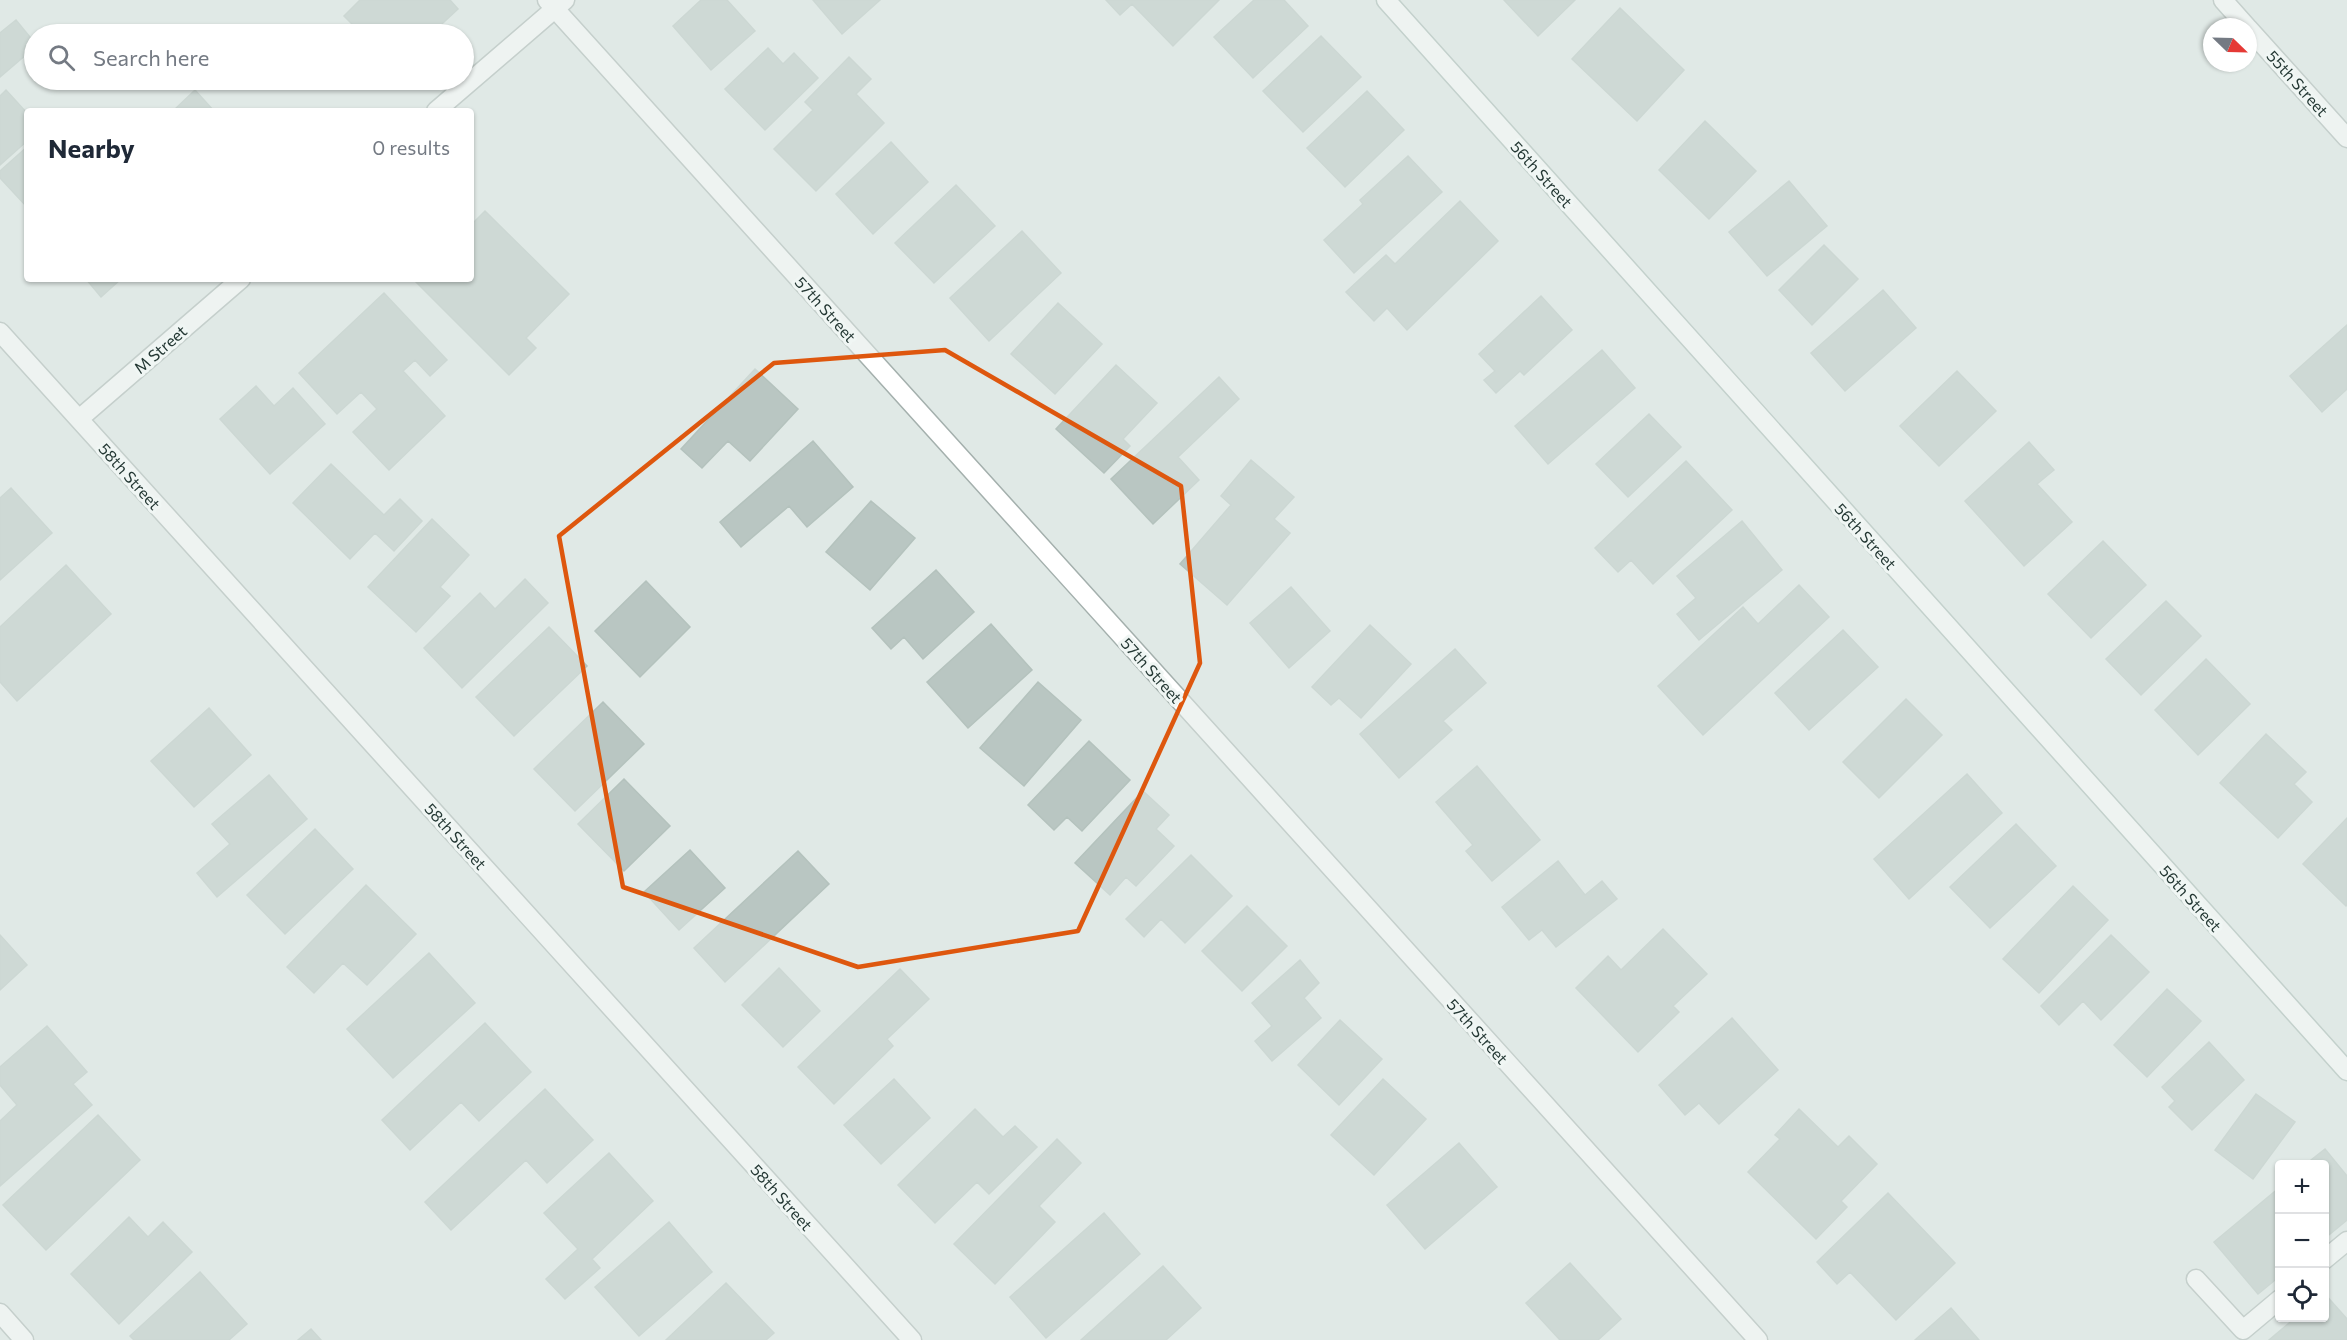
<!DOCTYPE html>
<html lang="en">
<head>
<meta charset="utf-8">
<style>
	body { margin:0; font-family:Commissioner,sans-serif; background:#f6f6f7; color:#1f2937 }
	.controls { position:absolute; right:18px; bottom:18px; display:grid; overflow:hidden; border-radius:6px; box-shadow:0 2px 4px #0004 }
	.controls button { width:54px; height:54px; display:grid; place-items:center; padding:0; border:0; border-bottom:2px solid #e0e1e3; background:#fff; color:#1f2937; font:30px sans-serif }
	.compass { position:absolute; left:2203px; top:18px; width:54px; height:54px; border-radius:50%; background:#fff; box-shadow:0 2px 4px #0004; rotate:113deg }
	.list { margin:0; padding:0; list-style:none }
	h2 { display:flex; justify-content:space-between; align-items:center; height:78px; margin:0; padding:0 24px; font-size:26px }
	h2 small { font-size:20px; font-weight:400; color:#747a83 }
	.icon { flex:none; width:33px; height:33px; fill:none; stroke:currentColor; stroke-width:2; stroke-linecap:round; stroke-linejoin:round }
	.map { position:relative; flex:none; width:2347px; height:1340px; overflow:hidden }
	.search { position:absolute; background:#fff; box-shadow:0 2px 4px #0004; left:24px; top:24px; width:450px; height:66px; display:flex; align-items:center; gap:15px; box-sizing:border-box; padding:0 21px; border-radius:33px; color:#747a83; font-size:22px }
	.panel { position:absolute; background:#fff; box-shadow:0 2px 4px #0004; left:24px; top:108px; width:450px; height:174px; border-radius:6px }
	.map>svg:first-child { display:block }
</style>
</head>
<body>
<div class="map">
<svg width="2347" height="1340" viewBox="0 0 2347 1340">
	<rect width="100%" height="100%" fill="#e0e9e6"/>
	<path fill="#b9c6c2" stroke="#b4c2bd" stroke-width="1.5" d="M360,0h90l8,9 -27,25h-69l-18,-18z
		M701,0h26l28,31 -44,39 -38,-44z
		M813,0h67l-38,34z
		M1106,0h113l-46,46 -41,-42 -12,11z
		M1254,0h30l24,26 -55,52 -39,-41z
		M1504,0h71l-37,36z
		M1620,8l64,62 -47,51 -65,-62z
		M16,20l18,22v6l-34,29v-44z
		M1321,36l40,41 -58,55 -40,-41z
		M768,48l15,16 11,-11 24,25 -53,52 -40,-41z
		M849,57l22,22 -15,15 28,29 -68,68 -42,-42 39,-39 -8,-8z
		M6,90l21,23v28l-27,24v-69z
		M195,90l19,21h-41z
		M1367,91l37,39 -59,57 -38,-39z
		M1705,121l51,50 -47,48 -50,-49z
		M891,142l37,40 -55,52 -37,-40z
		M27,147v58l-1,1 -26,-28v-7z
		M1408,156l34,36 -88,81 -30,-33 39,-36 -3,-4z
		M1789,181l38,45 -60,50 -38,-44z
		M956,185l39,41 -61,57 -39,-40z
		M1460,201l38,40 -91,89 -20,-22 -13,13 -28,-29 40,-37 9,9z
		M485,211l84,83 -43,44 10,10 -27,27 -96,-96h58v-54z
		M1022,231l39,42 -72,68 -39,-43z
		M1824,245l34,34 -46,46 -33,-35z
		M86,279h35l-20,18z
		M1883,290l33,38 -71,63 -34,-38z
		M384,293l63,67 -17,16 -15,-16 -12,11 42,45 -56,54 -36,-38 24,-23 -16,-17 -24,22 -38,-41z
		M1541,296l31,34 -48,45 -4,-4 -24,22 -12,-13 11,-9 -16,-17z
		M1058,303l44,41 -47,50 -44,-40z
		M2347,325v64l-25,23 -32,-36z
		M1602,350l33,38 -87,76 -33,-38z
		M1116,365l41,38 -34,36 7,7 -26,27 -48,-44z
		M755,369l43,40 -48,52 -22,-20 -26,27 -21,-19z
		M1957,371l39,40 -57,55 -39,-40z
		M1219,377l20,22 -61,58 21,23 -46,44 -42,-45z
		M256,386l18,20 19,-18 32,36 -55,50 -50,-55z
		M1649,414l32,33 -53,50 -32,-33z
		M813,441l40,46 -46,40 -18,-21 -48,41 -21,-25z
		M2029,442l25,28 -17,14 35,38 -48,44 -59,-65z
		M1251,460l43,37 -20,22 16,14 -63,72 -47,-41 51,-59 -10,-9z
		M1686,461l46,49 -79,74 -22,-24 -13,12 -23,-24z
		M331,464l53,51 16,-16 22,22 -28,30 -19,-18 -25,26 -57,-56z
		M11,488l41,45 -52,47v-82z
		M871,501l44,37 -45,52 -44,-38z
		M432,519l37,36 -29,32 10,9 -34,36 -48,-45z
		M1742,521l40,49 -83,70 -22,-26 19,-16 -19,-22z
		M2103,541l43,44 -55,53 -43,-44z
		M66,565l45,49 -94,87 -17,-19v-55z
		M936,570l38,42 -51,47 -19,-22 -13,12 -19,-21z
		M525,579l23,24 -86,85 -38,-40 56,-55 15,16z
		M646,581l44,46 -50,50 -45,-46z
		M1799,585l30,32 -126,118 -45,-49 85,-79 15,17z
		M1291,587l39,44 -41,37 -39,-45z
		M2166,601l35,35 -60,59 -35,-36z
		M991,624l41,46 -64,58 -41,-46z
		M1370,625l41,39 -50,54 -22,-20 -8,7 -19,-18z
		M549,627l38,39 -73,70 -38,-39z
		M1843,630l35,37 -69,63 -34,-37z
		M1455,649l31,34 -43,38 9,9 -53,48 -39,-44z
		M2206,659l44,45 -52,51 -43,-45z
		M1038,682l43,38 -57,66 -44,-38z
		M1906,699l36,36 -63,63 -36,-36z
		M603,702l41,42 -69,67 -41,-42z
		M209,708l42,47 -57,52 -43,-46z
		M2266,734l40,38 -12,12 18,18 -34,36 -58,-55z
		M1089,741l41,39 -48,51 -15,-14 -13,13 -26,-25z
		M1477,766l63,74 -48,41 -26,-30 7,-6 -37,-43z
		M1967,774l35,39 -93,86 -35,-40z
		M269,775l38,44 -90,78 -20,-24 33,-29 -18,-20z
		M624,779l46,47 -46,45 -46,-47z
		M1143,791l26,24 -13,14 18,17 -38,40 -10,-9 -16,18 -35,-32z
		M2347,818v87l-1,1 -43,-42z
		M2016,824l40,42 -66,62 -40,-41z
		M315,829l38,40 -68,65 -38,-39z
		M690,850l35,38 -46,42 -35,-38z
		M798,851l31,33 -104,98 -31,-34z
		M1191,855l41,41 -47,47 -24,-24 -17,18 -18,-18z
		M1558,861l27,34 17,-14 15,18 -61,48 -14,-17 -13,10 -27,-33z
		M366,885l50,49 -49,51 -24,-22 -29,30 -27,-26z
		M2073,886l35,34 -69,73 -36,-34z
		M1247,906l40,40 -45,45 -40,-40z
		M1663,929l44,45 -34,32 6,6 -41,40 -62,-64 32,-32 13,14z
		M0,935l27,30 -27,25z
		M2111,935l38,37 -48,48 -18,-19 -24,24 -18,-19z
		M429,953l46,50 -82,75 -46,-49z
		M1300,960l19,23 -15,15 17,20 -49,43 -17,-20 17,-15 -20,-23z
		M779,968l41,43 -37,36 -41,-42z
		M900,969l29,30 -42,40 6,7 -59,58 -36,-37z
		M2167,989l34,32 -54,56 -33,-32z
		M1732,1018l46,52 -59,54 -20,-21 -14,12 -26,-30z
		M1340,1020l42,39 -43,46 -41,-40z
		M485,1023l46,49 -52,49 -18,-19 -51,48 -28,-30z
		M47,1026l40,46 -14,12 19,21 -92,81v-65l17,-16 -17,-20v-18z
		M2209,1042l35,38 -52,50 -23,-23 6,-6 -13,-14z
		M894,1079l36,39 -49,46 -37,-39z
		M1383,1079l43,40 -52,56 -43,-40z
		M545,1089l48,51 -46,43 -21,-23 -75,70 -26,-28z
		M2256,1094l39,28 -42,57 -38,-29z
		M975,1109l28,28 12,-11 22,21 -48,47 -12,-12 -42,41 -37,-38z
		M1799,1109l39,38 11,-11 28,28 -36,37 6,6 -31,32 -68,-67 32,-33 -5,-4z
		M98,1115l42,45 -94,90 -43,-45z
		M1057,1139l24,24 -42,43 16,16 -60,62 -41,-40z
		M1459,1143l38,44 -72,62 -38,-44z
		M2325,1149l22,27v44l-23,19v-75h-18z
		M609,1153l44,48 -61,58 8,9 -35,31 -19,-20 32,-30 -34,-36z
		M2280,1187v89l-22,18 -44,-52z
		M1888,1193l67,70 -59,57 -46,-48 -13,12 -20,-22z
		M1104,1213l36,41 -94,84 -36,-41z
		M129,1217l19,20 15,-15 29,30 -73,72 -48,-50z
		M669,1222l43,50 -73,64 -44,-49z
		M1570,1263l51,56 -23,21h-38l-34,-37z
		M1163,1266l38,42 -35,32h-85z
		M200,1272l47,52 -18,16h-95l-4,-4z
		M726,1283l48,50 -8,7h-100z
		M2324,1293l23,26v21h-78l26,-22h29z
		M1951,1308l28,32h-64z
		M311,1329l10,11h-23z"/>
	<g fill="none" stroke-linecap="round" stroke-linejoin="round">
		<defs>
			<path id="lane" d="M2324,1260l23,-19
				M2196,1279l47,51 37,-31"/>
			<path id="street" d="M547,0l1211,1340
				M2223,0l24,27
				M2248,28l99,110
				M436,111l129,-111
				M0,332l912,1008
				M79,419l162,-140
				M0,1313l24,27"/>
			<path id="secondary" d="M1386,0l961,1071"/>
		</defs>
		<use href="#lane" stroke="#a4b0ad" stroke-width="21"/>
		<use href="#street" stroke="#a4b0ad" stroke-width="21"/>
		<use href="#secondary" stroke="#a1b3ae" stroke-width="21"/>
		<use href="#lane" stroke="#fff" stroke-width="18"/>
		<use href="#street" stroke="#fff" stroke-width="18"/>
		<use href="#secondary" stroke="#fff" stroke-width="18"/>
	</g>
	<path d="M0 0H2347V1340H0ZM945,350l236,136 19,177 -122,268 -220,36 -235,-80 -64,-351 215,-173z" fill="#e0e9e6" fill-opacity=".55" fill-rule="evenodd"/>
	<path fill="none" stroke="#de570e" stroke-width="4.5" stroke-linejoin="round" d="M945,350l236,136 19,177 -122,268 -220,36 -235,-80 -64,-351 215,-173z"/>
	<g text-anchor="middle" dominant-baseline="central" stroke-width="6" stroke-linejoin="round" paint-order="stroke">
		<g font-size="16" fill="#233733" stroke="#f0f6f4">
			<text transform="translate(2298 83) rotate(48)">55th Street</text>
			<text transform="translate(1542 174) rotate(48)">56th Street</text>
			<text transform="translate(826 309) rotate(48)">57th Street</text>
			<text transform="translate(160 349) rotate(-41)">M Street</text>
			<text transform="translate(130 476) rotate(48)">58th Street</text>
			<text transform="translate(1866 536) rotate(48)">56th Street</text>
			<text transform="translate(1152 670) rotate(48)">57th Street</text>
			<text transform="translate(456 836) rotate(48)">58th Street</text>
			<text transform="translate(2191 898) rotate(48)">56th Street</text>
			<text transform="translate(1478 1031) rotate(48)">57th Street</text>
			<text transform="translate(782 1197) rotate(48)">58th Street</text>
		</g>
	</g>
</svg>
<div class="controls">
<button>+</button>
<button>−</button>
<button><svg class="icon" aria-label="locate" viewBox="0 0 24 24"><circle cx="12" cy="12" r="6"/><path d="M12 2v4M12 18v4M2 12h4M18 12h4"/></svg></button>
</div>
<svg class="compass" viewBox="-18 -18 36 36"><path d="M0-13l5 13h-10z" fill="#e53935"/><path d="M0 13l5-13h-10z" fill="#747a83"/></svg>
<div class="search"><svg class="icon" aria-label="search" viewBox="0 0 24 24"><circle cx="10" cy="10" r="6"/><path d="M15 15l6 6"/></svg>Search here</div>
<section class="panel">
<h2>Nearby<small>0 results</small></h2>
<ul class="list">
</ul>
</section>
</div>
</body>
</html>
